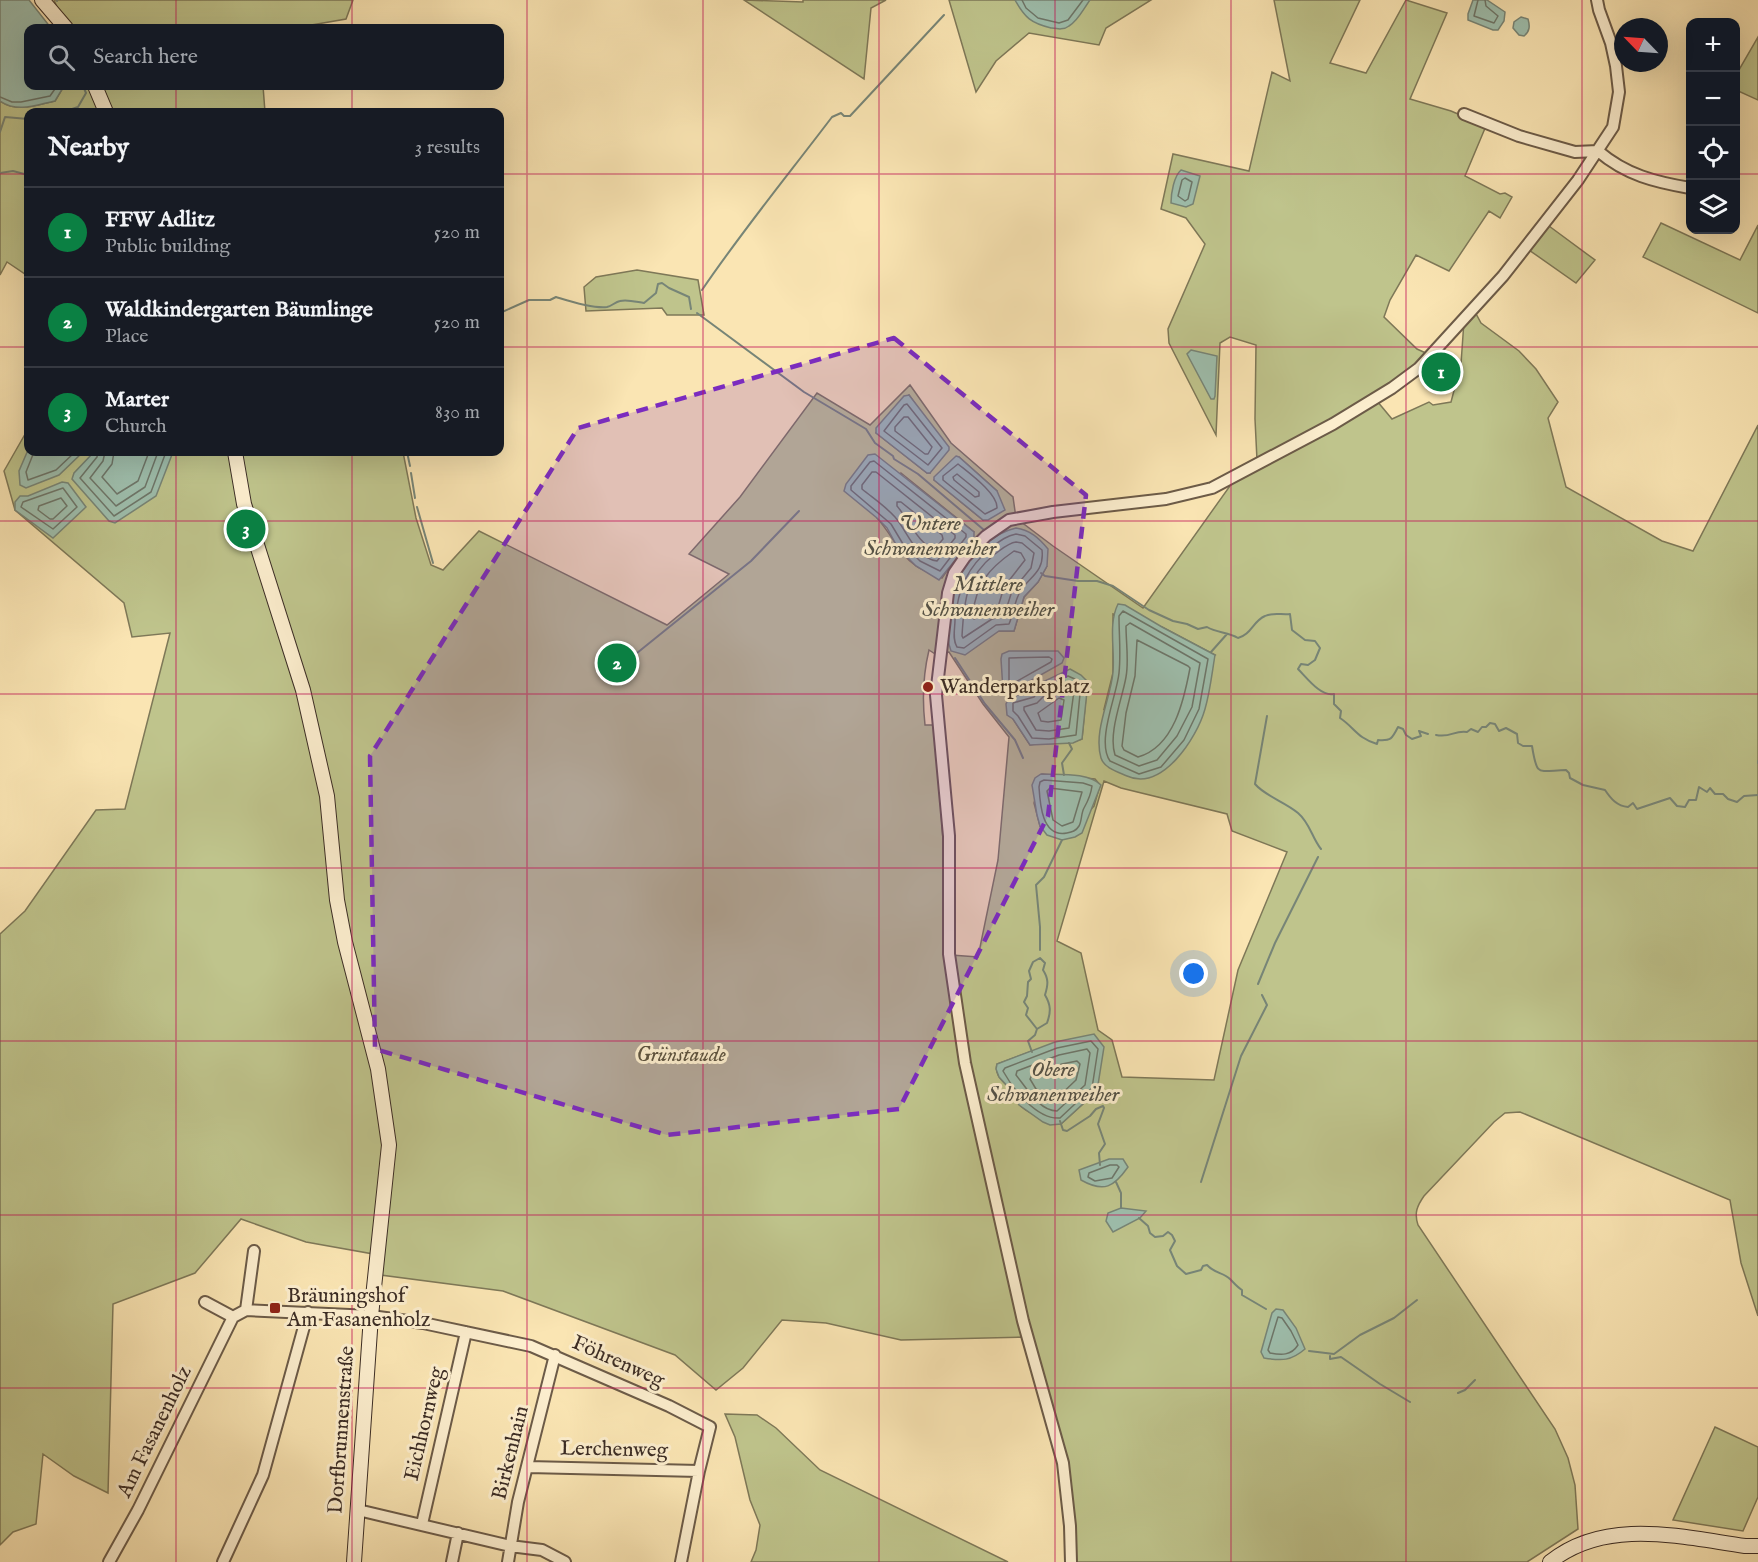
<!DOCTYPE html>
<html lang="en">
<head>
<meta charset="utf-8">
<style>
	body { margin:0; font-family:"IM FELL English",serif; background:#20242c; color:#f1f3f6 }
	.controls { position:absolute; right:18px; top:18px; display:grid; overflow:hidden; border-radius:12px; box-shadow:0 6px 24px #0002 }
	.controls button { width:54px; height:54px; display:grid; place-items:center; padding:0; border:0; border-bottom:2px solid #363941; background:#171b24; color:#f1f3f6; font:30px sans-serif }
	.compass { position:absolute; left:1614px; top:18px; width:54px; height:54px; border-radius:50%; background:#171b24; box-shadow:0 6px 24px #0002; rotate:295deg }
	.you { position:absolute; left:1194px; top:974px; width:21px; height:21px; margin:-15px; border:4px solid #fff; border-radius:50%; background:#1a73e8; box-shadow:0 0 0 9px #1a73e833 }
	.badge { display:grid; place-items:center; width:39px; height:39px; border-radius:50%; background:#0b8043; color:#fff; font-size:20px; font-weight:700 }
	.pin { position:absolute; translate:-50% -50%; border:3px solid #fff; box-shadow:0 2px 6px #0006 }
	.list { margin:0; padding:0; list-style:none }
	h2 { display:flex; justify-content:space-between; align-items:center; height:78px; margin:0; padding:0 24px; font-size:26px }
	h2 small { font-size:20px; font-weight:400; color:#9ea1a6 }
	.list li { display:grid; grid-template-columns:39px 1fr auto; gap:18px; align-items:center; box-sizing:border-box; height:90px; padding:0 24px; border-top:2px solid #363941 }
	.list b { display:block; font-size:22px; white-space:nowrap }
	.list p { margin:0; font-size:20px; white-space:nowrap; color:#9ea1a6 }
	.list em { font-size:20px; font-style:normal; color:#9ea1a6 }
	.icon { flex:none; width:33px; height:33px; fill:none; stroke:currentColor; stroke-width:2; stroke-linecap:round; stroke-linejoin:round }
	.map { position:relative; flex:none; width:1758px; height:1562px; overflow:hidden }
	.search { position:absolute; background:#171b24; box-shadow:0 6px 24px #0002; left:24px; top:24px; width:480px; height:66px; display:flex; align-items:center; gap:15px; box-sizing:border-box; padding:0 21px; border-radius:12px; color:#9ea1a6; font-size:22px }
	.panel { position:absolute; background:#171b24; box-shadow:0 6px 24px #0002; left:24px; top:108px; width:480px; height:348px; border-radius:12px }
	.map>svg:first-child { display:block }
</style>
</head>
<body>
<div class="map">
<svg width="1758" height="1562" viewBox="0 0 1758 1562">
	<rect width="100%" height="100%" fill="#fae5b3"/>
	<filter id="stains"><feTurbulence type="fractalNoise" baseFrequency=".00333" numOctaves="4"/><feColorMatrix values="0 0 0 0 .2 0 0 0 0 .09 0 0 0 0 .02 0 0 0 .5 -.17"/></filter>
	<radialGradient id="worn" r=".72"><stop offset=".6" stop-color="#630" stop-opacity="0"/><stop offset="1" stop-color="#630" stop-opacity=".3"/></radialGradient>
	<path fill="#bfc48c" stroke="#7e7858" stroke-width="1.5" fill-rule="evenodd" d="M54,0h299l-7,19 -52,9h-228z
		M744,0l59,2v-2h83l-15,8 -7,71z
		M949,0h202l-45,28 -7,17 -70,-12 -33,28 -20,31z
		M1274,0h86l-30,63 36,10 40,-73 41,13 -37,86 41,12 35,15 -21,50 35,18 5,-1 7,4 -12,21 -11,-7 -40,60 -33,-16 -26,45 -6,17 33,32 11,5 -12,13 -84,55 -75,38 -2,-41 1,-74 -26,-8 -10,6 -4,92 -47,-92 -1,-14 37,-85 -19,-26 -25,-9 12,-55 76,17 23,-99 18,9z
		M1758,37v63l-22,-10v-15z
		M64,86h199l2,26h-237v164l-21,-14 -7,13v-174c18,12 36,4 55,0z
		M1661,223l79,37 18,-35v88l-115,-56z
		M1549,226l46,34 -19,23 -47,-33z
		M637,270l61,10 6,35h-37l-5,-7 -76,3 -2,-24 12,-10z
		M1474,310l7,13 38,28 17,18 22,33 -10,16 18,69 96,54 31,10 65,-126v891l-17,-53 -11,-63 -210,-88 -15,1 -11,9 -70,74c-7,10 -10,17 -6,29l137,204 13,29 7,27 3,44 -51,33h-458l-6,-99 -39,-126 -123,3 -75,-17 -44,-3 -39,48 -27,22 -41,-35 -172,-64 -130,-17v-20l-67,-12 -65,-23 -46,54 -82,31 -5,189 -34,-17 -31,-22 -7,70 -23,8 -13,13v-611l25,-23 71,-101 29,-1 45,-176 -38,4 -8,-34 -109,-93 -11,-39 24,-42v23h375l13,66 15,47 12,5 36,-39 188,94 62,-51 -40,-20 51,-57 77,-104 53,32 40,-40 41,58 62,54 3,21 37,28 90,62 89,-125 145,-82 15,18 37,-17 4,3 18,-3 10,-38 3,-43zM909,395l14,20 7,58h-3l-51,-40zM959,457l38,34 -14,29 -49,-40zM901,473l73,59 -32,46c-8,-4 -19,-7 -26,-12 -17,-12 -25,-33 -39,-48zM1047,566l-9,16 -14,15 -10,34h-15zM1113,614l49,13 53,28 -111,54 9,-36zM929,650l6,4 2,3 1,-4 11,-1 34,52 26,33 -11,123 -20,97 -27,-2 -16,-230h-10c-3,-26 -2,-50 4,-75zM1087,686l-5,53c-17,7 -34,3 -52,6l-17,-26 13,-27zM1042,774l53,5 5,6 -6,21 -5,5 -49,15 -6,-23zM1104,781l17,7 106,26 5,17 55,21 -49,118 -24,110 -92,-3 -10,-37 -14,-10 -17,-77 -24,-12zM1032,1051l65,40 -36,33c-13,-5 -33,-9 -42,-20 -5,-4 -6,-11 -10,-16 -6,-7 -15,-13 -12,-24z
		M725,1414l32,1 19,13 44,42 188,92h-257l5,-12 4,-25 -10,-25 -15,-63z
		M1715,1427l43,20v50l-15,34 -70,-11z"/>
	<path fill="#9ebfae" stroke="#778577" stroke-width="1.5" d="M0,0h29l22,28h-23v58h36l-9,15c-19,4 -37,12 -55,0z
		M1015,0h75c-6,8 -12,21 -21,26 -5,4 -11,3 -18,2 -20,-5 -26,-10 -36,-28z
		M1473,0h14l18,12 -1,9 -6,9h-5l-25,-10v-6z
		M1521,17l7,2c2,7 2,12 -4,17l-5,-1 -6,-7 1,-6z
		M1181,170l19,6 -7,28 -7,3 -15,-4c0,-10 3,-27 10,-33z
		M1191,350l26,6 -2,40 -1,3h-3l-24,-45z
		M909,395l40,52v3l-19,23h-3l-51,-40v-5l28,-32z
		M28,450v2h55l-24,23 -33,13 -6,-3 -1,-14z
		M94,452h79l-17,44 -41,27 -6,-2 -37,-42 2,-6z
		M875,454l99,78v5l-35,43 -23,-14 -18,-18 -11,-20 -10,-10 -33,-27 2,-7 22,-29z
		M956,456l3,1 38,34 8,19 -17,10h-5l-49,-40v-3z
		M62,482l6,1 18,24 -33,31 -38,-28v-8l5,-6h8z
		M1016,528c14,2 23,10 32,21l-1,17 -9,16 -14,15 -10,34h-15l-34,24 -14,-4c-5,-12 -2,-23 0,-36 1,-13 2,-25 7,-37 9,-22 35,-45 58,-50z
		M1118,604l7,1 37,22 53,28c-3,18 -5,37 -10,54 -8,29 -43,83 -78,67 -9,-4 -23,-8 -26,-18 -8,-27 10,-60 12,-86 2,-23 -5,-48 5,-68z
		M1009,651h49l6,7 -2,5 -55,31 -4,-4 -2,-31 1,-5z
		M1070,669l11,6 7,7 -6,57 -9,4 -43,2 -17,-26 -6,-4 -1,-11 3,-6 22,-7 3,-5z
		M1041,774c18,1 47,-2 60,11l-19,48 -7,4 -13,3 -15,-5 -7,-9 -3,-11 -5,-30 3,-7z
		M1094,1034l10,13 -7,44 -36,33 -11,1 -7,-3 -24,-17 -9,-16 -11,-12 -3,-8 1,-5 58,-22z
		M1109,1159h14l5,8c-14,20 -24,26 -47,13l-2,-10z
		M1121,1208l25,3 -6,7 -27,14 -7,-11 2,-8z
		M1276,1309l7,1 13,18 9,21c-14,12 -23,12 -41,9l-3,-6 11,-39z"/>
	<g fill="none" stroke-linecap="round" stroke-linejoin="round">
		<path stroke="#6d766a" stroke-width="1.5" d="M1022,0l4,8 12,10 21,5 9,-3 15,-20
			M1478,0l-4,16 20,7 4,-7 -12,-10 -1,-6
			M0,97l12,5h9l29,-6 7,-10
			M1185,178l7,4 -4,17 -3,2 -7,-5 4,-16z
			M907,404l35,44 -14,17 -44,-34 20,-26z
			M904,417h4l24,30 -4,7h-3l-30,-23v-4z
			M34,452l-8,20 2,8 28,-10 19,-18
			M98,452l-1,5 -17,21 34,38 37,-24 15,-40
			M105,452l-2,9 -13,17 26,28 29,-19 13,-35
			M114,452l-2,12 -10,13 15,17 21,-13 11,-29
			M874,461l92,73v3l-26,34 -20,-10 -17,-17 -12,-20 -40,-34v-4l19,-24z
			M958,464c11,9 40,30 39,44l-12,6 -42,-34v-4z
			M872,472h4l79,63v3l-18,23c-22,-3 -29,-29 -42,-44 -10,-11 -22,-19 -33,-28v-4z
			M957,474l22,18v4l-4,1 -21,-17 -1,-3z
			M63,488l14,19 -24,22 -32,-22 2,-5z
			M61,498l6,8 -14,13h-3l-12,-9 1,-4z
			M897,502h4l41,33 1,4 -8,10c-15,-2 -28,-32 -38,-43z
			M1016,534l9,2 17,14c3,25 -17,28 -24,46 -4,9 -5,19 -9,28l-13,1 -32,23 -7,-1c-5,-8 -2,-18 -2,-27 3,-31 12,-53 37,-73 8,-6 14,-11 24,-13z
			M1016,542l6,1 12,10 -3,15 -19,23 -8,25 -12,3 -29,19 -1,-2c2,-36 4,-59 33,-82 7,-5 13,-11 21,-12z
			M1014,551l7,2 4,7 -21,27 -6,20 -24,12 -2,-3c5,-33 15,-46 42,-65z
			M1123,611l85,48 -9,50 -15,31 -23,27 -22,7 -29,-13c-14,-20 7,-66 9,-88 2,-19 0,-38 0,-57z
			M1130,623l70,40 -8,44 -15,29 -20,24 -18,6 -24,-11c-7,-22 7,-55 11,-78 3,-16 0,-34 0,-51z
			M1137,640l51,26 2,2c-6,32 -16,79 -52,89l-14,-7 -2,-4 4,-33 9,-37z
			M1049,657l3,2 -1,3 -39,22 -3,-1v-25z
			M1068,676l9,4 4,4 -5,51 -27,4 -17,-1 -14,-22 -5,-5v-8l21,-6 5,-7z
			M1068,684l5,2 1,5 -5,37 -20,3 -13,-1 -12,-20v-3l13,-4 7,-7z
			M1059,698l5,2 -3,20 -13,2 -7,-1 -3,-8z
			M1044,780l39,3 9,3c-1,8 -4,15 -8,22 -3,5 -2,13 -5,18 -3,5 -7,6 -12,7 -25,5 -27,-29 -28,-46l1,-5z
			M1050,788l32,4 -9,30 -11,4 -9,-6 -6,-29z
			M1091,1041l7,8 -6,39 -32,30c-23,2 -47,-29 -57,-47l2,-3 52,-20z
			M1087,1049l3,4 -5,32 -28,26c-18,0 -31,-24 -41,-36l1,-4 42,-16z
			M1077,1061l3,3 -4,16 -21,20 -19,-11 -6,-10 2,-4 30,-11z
			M1110,1165h7l2,2 -7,11 -17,3 -7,-4 1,-4z
			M1278,1317l4,1 9,13 7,14c-7,11 -17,10 -28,8l-2,-3z"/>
		<path stroke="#778577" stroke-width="2" d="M57,1v-1
			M51,20l6,8
			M63,112l15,-5 8,-14 -3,-7
			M0,132l5,-15 23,2
			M0,173l13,-2 15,4
			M702,290c40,-59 86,-115 130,-173l9,-4 3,3h6l94,-101
			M500,313l29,-13h21l6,-3c13,4 37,12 51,10 5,-1 8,-5 13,-6 7,-2 17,1 24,2l12,-10 2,-9 4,-1 7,5 20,9 2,12
			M697,313l107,79 62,37 9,14 18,13 1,3 24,15 66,56
			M407,452l3,14
			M411,473l4,25
			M417,507l16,56
			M1041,573l4,3 33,5h19l16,5 36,24 24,11 14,3 11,5 9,-2c10,6 21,5 31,11 13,-3 15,-17 27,-22 7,-4 17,-1 25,-2l2,16 13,10 10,1 5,7 -5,12 -7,5 -7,-1 -3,5c9,9 23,28 36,25v10l7,7 -1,7c15,10 17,20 37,26l1,-4c13,1 14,-1 20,-13l5,2 3,6 6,4 9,-3 -2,-5 9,3
			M1211,652l16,-18
			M637,653l114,-92 48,-50
			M955,658l30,46 30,36 8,18
			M1267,716l-12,68c10,12 30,18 43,29 12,10 14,25 23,36
			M1436,735c15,3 18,-5 31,-3l4,-3 7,3 4,-5h4l4,-4 5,1 4,7 7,-3 11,6 1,9 5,3h9c5,31 5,25 34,24l3,3 1,5 13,7 22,5c6,9 12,16 23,17l5,-4 4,6 33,-11 7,8 8,1 4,-7h7l3,-13 8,5 3,-4 5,6h8l5,5 9,3 7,-6 14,-1
			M1758,761v2
			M1064,775l-2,-12 10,-14 -3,-6
			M1040,950v-23l-4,-42 8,-8 18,-37
			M1258,984l17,-41 43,-86
			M1032,1052l-4,-11 7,-6 2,-6 -11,-14 2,-7 -4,-6 3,-6 1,-14 3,-3 -2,-8 4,-9 7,-4 5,5 -2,7c6,9 5,15 2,25 6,10 6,17 2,28l-10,6
			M1060,1121l3,9 4,1 23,-15 6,-7 7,-3 1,2 -6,16 7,20 -6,9 1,12
			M1116,1182l5,11v15
			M1201,1182l40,-126 26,-51 -5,-10
			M1139,1218l9,8 2,7 5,4 8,-1 5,-4 4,3 3,6 -5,9 7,16 9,8 15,-4 2,-4 4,-1c8,9 16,7 23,14 4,4 7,8 12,11v5l24,14
			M1309,1351l25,3 26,-19 34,-17 23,-18
			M1330,1356v3l11,-2 39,27 30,18
			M1458,1393l7,-3 10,-10"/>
		<defs>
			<path id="street" d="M1464,114l55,22 56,16 23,-1c28,24 57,31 92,37
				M205,1302l28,15
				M246,1310l8,-59
				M528,1467l171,4
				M358,1510l152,36 32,4 23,12
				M422,1524l44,-192
				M109,1562l29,-52 95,-193 13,-7 125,6 52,7 108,23 138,60 41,21 -11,44 -18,91
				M223,1562l40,-87 45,-163
				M452,1562l6,-29
				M508,1562l10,-60 37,-147
				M1071,1562l-1,-36 -7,-63 -40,-142 -58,-258 -16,-109v-118l-13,-141 12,-102 6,-20 11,-16 21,-21 23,-16 44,-8 113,-13 46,-11 121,-64 59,-36 27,-20 84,-92 75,-96 35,-53 6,-35 -3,-26 -5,-23 -12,-33 -2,-10"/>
			<path id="secondary" d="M42,0l24,28
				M95,86l11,26
				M235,452l9,52 59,186 24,106 10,104 8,42 33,127 11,76 -18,171 -17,246
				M1550,1562c56,-45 131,-25 195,-16h13"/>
		</defs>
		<use href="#street" stroke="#6c5b48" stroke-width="14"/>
		<use href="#secondary" stroke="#3c2d25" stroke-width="16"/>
		<use href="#street" stroke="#fceece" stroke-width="10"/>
		<use href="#secondary" stroke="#fceece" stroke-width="14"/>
	</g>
	<path fill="#7b2cbf" fill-opacity="0.2" stroke="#7b2cbf" stroke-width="4.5" stroke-dasharray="12 8" stroke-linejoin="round" d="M894,338l192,157 -38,321 -149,293 -232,26 -292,-86 -5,-293 208,-328z"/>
	<path fill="none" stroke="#c2185b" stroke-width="1.5" stroke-opacity="0.55" d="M176,0v28M352,0v28M527,0v1562M703,0v1562M879,0v1562M1055,0v1562M1231,0v1562M1406,0v1562M1582,0v1562M176,86v26M352,86v26M0,174h28M500,174h1190M1736,174h22M0,347h28M500,347h1258M176,452v1110M352,452v1110M0,521h1758M0,694h1758M0,868h1758M0,1041h1758M0,1215h1758M0,1388h1758"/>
	<g fill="#8f2418" stroke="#fceece" stroke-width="2">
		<circle cx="928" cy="687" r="6"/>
		<rect x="269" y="1302" width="12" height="12" rx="3"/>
	</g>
	<g text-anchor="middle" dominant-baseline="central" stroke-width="6" stroke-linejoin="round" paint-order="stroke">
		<g font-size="21" fill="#3c2d25" stroke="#fceece" text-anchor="start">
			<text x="940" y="687">Wanderparkplatz</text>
			<text x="287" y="1296">Bräuningshof<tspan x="287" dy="24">Am Fasanenholz</tspan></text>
		</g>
		<g font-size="21" font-style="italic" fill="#5d533f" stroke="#fceece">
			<text x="681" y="1055">Grünstaude</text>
		</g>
		<g font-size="21" fill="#3c2d25" stroke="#fceece">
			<text transform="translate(618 1362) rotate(24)">Föhrenweg</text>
			<text transform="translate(425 1424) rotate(-77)">Eichhornweg</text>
			<text transform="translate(342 1430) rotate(-86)">Dorfbrunnenstraße</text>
			<text transform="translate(155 1432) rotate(-64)">Am Fasanenholz</text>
			<text transform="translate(614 1450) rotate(1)">Lerchenweg</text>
			<text transform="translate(511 1453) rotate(-76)">Birkenhain</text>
		</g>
		<g font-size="22" font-style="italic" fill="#545247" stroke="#fceece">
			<text x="930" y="524">Untere<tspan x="930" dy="25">Schwanenweiher</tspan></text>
			<text x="988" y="585">Mittlere<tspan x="988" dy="25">Schwanenweiher</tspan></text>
			<text x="1053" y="1070">Obere<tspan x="1053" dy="25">Schwanenweiher</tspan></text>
		</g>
	</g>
	<rect width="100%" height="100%" filter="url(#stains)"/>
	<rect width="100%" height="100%" fill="url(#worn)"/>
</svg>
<div class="controls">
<button>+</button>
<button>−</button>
<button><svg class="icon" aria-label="locate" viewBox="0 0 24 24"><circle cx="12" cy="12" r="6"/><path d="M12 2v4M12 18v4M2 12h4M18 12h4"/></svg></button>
<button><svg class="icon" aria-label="layers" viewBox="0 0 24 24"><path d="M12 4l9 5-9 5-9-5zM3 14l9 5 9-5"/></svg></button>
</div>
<svg class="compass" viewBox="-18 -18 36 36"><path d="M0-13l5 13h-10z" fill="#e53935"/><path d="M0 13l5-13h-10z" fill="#9ea1a6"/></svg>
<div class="you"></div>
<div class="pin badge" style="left:1441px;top:372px">1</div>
<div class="pin badge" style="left:617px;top:663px">2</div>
<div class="pin badge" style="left:246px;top:529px">3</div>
<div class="search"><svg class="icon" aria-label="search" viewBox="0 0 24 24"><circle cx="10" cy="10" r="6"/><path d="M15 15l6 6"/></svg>Search here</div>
<section class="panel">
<h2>Nearby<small>3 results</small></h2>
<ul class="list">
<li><span class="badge">1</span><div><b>FFW Adlitz</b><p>Public building</p></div><em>520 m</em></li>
<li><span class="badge">2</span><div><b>Waldkindergarten Bäumlinge</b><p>Place</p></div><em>520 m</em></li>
<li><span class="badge">3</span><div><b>Marter</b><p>Church</p></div><em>830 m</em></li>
</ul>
</section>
</div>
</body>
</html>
